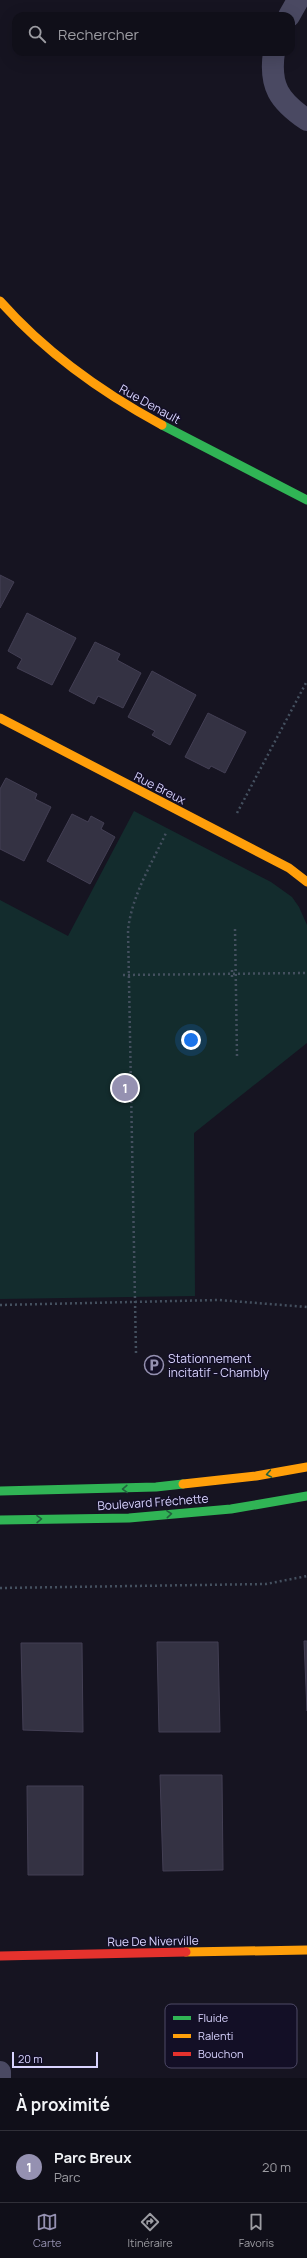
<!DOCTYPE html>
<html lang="fr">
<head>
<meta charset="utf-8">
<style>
	body { margin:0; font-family:Manrope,sans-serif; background:#1e1d26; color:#f1f3f6 }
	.scale { position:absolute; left:12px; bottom:10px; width:86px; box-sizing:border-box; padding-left:4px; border:2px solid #d9d4ff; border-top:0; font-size:11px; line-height:14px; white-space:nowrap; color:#d9d4ff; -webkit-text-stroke:3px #130f26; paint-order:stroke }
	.you { position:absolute; left:191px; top:1040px; width:14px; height:14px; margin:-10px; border:3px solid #fff; border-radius:50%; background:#1a73e8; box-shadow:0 0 0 6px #1a73e833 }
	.badge { display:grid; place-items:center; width:26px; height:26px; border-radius:50%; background:#9591b1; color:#fff; font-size:13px; font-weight:700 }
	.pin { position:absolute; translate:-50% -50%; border:2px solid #fff; box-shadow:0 1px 4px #0006 }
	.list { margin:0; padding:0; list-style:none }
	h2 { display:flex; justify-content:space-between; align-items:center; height:52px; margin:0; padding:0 16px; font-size:17px }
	h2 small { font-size:13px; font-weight:400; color:#9c9ca2 }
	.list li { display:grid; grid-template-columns:26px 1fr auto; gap:12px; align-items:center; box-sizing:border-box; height:72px; padding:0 16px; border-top:1px solid #302f38 }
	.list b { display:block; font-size:15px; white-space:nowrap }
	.list p { margin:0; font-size:13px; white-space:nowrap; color:#9c9ca2 }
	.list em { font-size:13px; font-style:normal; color:#9c9ca2 }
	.icon { flex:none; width:22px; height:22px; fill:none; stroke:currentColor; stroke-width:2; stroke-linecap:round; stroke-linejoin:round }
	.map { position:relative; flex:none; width:307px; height:2078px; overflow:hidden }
	.search { position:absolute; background:#100f19; box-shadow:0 4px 16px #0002; left:12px; right:12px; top:12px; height:44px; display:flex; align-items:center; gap:10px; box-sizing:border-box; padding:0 14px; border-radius:12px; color:#9c9ca2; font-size:15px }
	.sheet { height:124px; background:#100f19 }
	nav { display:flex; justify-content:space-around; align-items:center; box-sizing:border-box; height:56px; border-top:1px solid #302f38; background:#100f19; font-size:11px; color:#9c9ca2 }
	nav a { display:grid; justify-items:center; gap:2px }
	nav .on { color:#9591b1 }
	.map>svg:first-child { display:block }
</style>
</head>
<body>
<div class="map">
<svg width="307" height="2078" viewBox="0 0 307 2078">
	<rect width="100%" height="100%" fill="#161421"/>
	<path fill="#132c2d" d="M134,811l137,71 21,15 7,10 8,18v118l-113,90 1,163 -195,3v-399l68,36z"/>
	<path fill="#343243" stroke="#433f54" d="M0,575l14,7 -14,26z
		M27,613l49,25 -24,47 -35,-17 5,-9 -14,-8z
		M95,642l25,12 -3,6 24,13 -18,35 -25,-12 -4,8 -25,-13z
		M152,671l44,24 -26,50 -18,-10 3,-4 -27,-14z
		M208,713l38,19 -21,41 -14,-7 -2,3 -24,-12z
		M6,778l31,16 -2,5 16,8 -27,54 -24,-12v-60z
		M72,814l16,8 3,-6 13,7 -3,6 14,8 -25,47 -43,-23z
		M304,1641h3v70z
		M157,1642h61l2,90h-61z
		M21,1643h61l1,89 -60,-2z
		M160,1775h62l1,95 -60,1z
		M27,1786h56v89h-55z"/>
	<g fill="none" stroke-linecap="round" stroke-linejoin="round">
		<path stroke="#44505f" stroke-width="2.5" stroke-dasharray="2 3" stroke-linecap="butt" d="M237,813l70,-132
			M235,929l2,127
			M232,970v8
			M123,975l184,-2
			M0,1305l219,-5 88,7
			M136,1353l-8,-423c4,-35 23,-65 38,-97
			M0,1588l266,-4 41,-8"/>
		<path stroke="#4a4962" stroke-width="22" d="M289,16l9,-16
			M274,52c-5,34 5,49 33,68
			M0,2072v6"/>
		<path stroke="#30b455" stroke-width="9" d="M162,425l145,75
			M0,1491l156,-4 27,-3
			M0,1520l129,-2 102,-9 76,-13"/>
		<path stroke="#ff9f0a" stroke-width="9" d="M0,301c46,52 101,91 162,124
			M0,718l289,150 18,14
			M183,1484l73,-8 51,-9
			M186,1952l121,-2"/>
		<path stroke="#e5322d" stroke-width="9" d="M0,1956l186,-4"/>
	</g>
	<defs><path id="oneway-chevron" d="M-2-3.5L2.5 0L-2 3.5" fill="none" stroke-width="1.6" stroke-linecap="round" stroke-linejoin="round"/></defs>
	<g stroke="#22623e">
		<use href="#oneway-chevron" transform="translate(269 1474) rotate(170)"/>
		<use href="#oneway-chevron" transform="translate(125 1489) rotate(178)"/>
		<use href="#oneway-chevron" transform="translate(169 1514) rotate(-5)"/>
		<use href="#oneway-chevron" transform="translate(39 1519) rotate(-1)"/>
	</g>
	<defs>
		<symbol id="parking-ring" viewBox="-11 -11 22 22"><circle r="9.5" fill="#130f26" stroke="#9591b1" stroke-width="1.5"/><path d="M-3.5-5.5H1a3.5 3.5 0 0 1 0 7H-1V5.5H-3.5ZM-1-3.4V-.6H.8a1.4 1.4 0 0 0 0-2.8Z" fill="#9591b1"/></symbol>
	</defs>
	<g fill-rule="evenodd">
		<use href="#parking-ring" x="143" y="1354" width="22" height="22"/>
	</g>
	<g text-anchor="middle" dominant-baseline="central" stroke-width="3" stroke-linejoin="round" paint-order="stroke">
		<g font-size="12" fill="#d9d4ff" stroke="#130f26">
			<text transform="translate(150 404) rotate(29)">Rue Denault</text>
			<text transform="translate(160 788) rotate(27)">Rue Breux</text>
			<text transform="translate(153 1502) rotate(-4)">Boulevard Fréchette</text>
			<text transform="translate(153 1941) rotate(-1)">Rue De Niverville</text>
		</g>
		<g font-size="12" fill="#d9d4ff" stroke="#130f26" text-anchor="start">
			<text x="168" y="1358">Stationnement<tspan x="168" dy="14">incitatif - Chambly</tspan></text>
		</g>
	</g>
	<rect x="165" y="2004" width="132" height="64" rx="6" fill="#130f26" stroke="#4e4a67" stroke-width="1"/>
	<rect x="173" y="2016" width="18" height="4" fill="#30b455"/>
	<rect x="173" y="2034" width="18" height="4" fill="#ff9f0a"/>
	<rect x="173" y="2052" width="18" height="4" fill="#e5322d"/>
	<g font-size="11" fill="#d9d4ff">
		<text x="198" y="2022">Fluide</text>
		<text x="198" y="2040">Ralenti</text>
		<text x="198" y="2058">Bouchon</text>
	</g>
</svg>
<div class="scale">20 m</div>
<div class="you"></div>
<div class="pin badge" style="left:125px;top:1088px">1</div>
<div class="search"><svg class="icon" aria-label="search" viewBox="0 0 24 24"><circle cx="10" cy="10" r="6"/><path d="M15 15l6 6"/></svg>Rechercher</div>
</div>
<section class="sheet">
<h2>À proximité<small></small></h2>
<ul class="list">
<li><span class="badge">1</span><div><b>Parc Breux</b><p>Parc</p></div><em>20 m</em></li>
</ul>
</section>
<nav>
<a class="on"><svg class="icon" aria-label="map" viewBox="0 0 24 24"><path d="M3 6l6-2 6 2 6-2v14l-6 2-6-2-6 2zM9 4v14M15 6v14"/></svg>Carte</a>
<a><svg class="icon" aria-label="directions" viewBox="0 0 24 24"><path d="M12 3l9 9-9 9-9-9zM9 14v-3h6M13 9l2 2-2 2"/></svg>Itinéraire</a>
<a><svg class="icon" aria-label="saved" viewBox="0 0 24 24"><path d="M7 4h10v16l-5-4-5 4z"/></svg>Favoris</a>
</nav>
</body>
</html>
